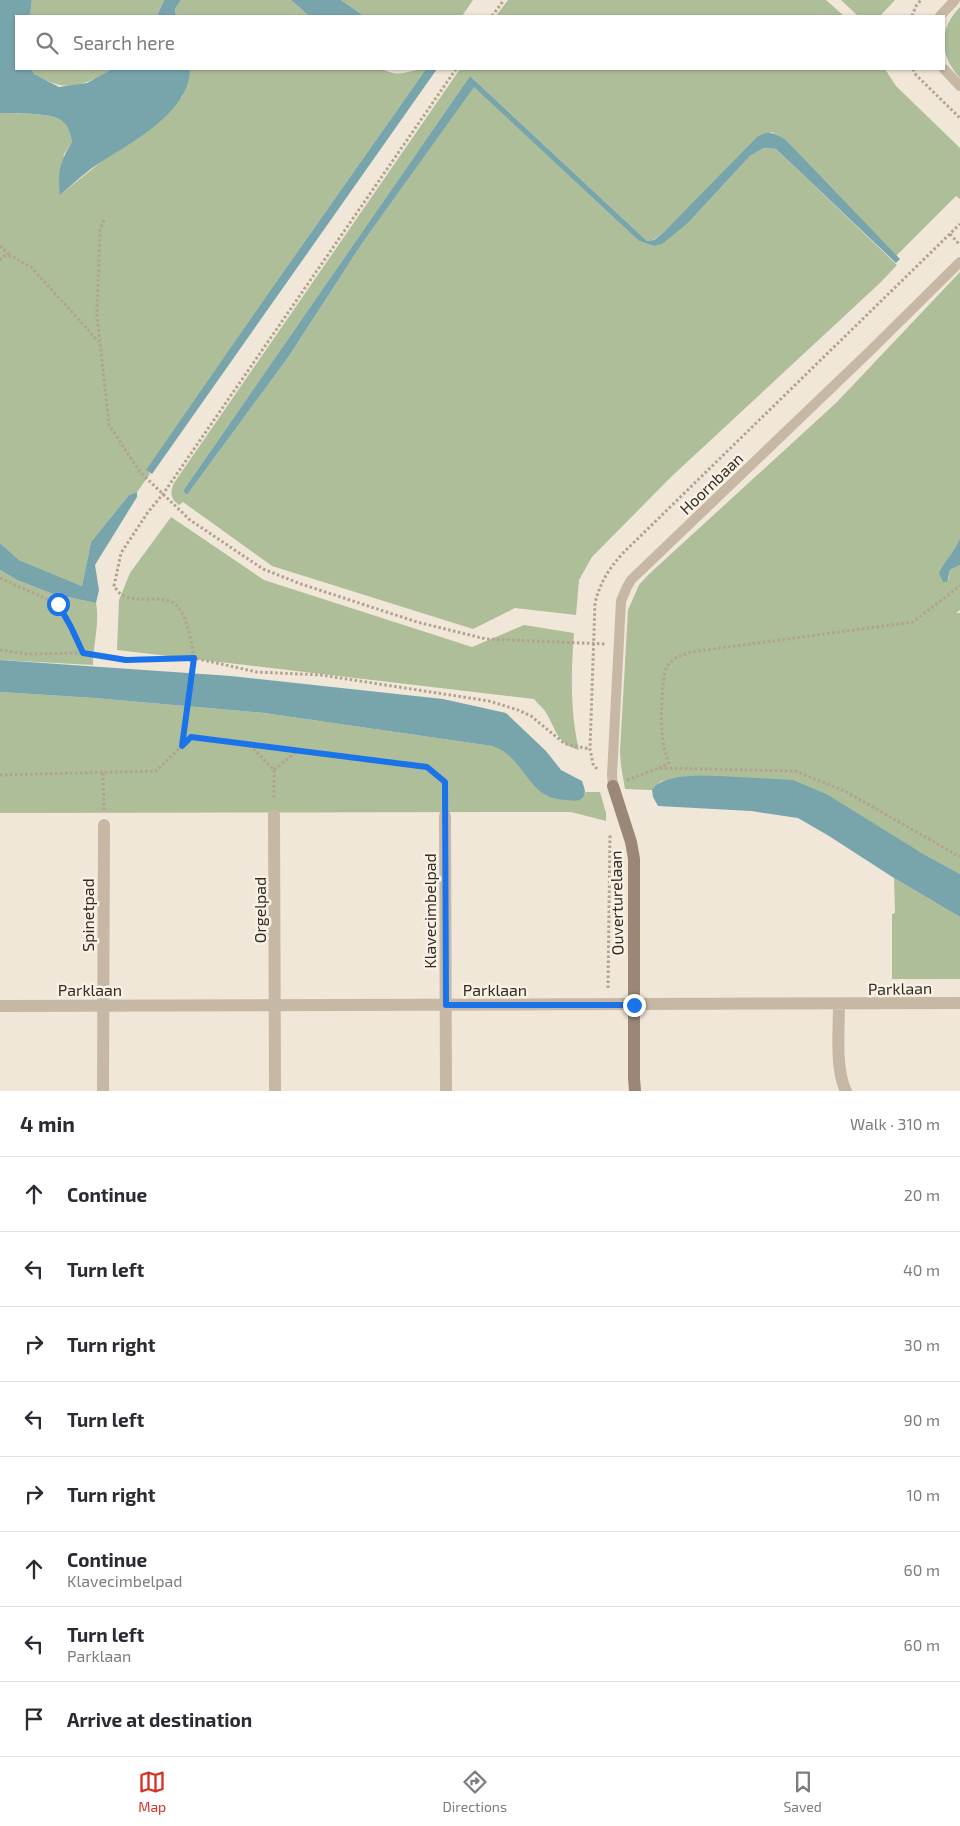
<!DOCTYPE html>
<html lang="en">
<head>
<meta charset="utf-8">
<style>
	body { margin:0; font-family:"Exo 2",sans-serif; background:#f7f7f7; color:#2b2b33 }
	.stop { position:absolute; width:15px; height:15px; margin:-11px; border:4px solid #1a73e8; border-radius:50%; background:#fff }
	.stop.end { background:#1a73e8; border-color:#fff; box-shadow:0 1px 5px #0008 }
	.list { margin:0; padding:0; list-style:none }
	h2 { display:flex; justify-content:space-between; align-items:center; height:65px; margin:0; padding:0 20px; font-size:21px }
	h2 small { font-size:16px; font-weight:400; color:#7c7c81 }
	.list li { display:grid; grid-template-columns:32px 1fr auto; gap:15px; align-items:center; box-sizing:border-box; height:75px; padding:0 20px; border-top:1px solid #e1e1e2 }
	.list b { display:block; font-size:19px; white-space:nowrap }
	.list p { margin:0; font-size:16px; white-space:nowrap; color:#7c7c81 }
	.list em { font-size:16px; font-style:normal; color:#7c7c81 }
	.icon { flex:none; width:28px; height:28px; fill:none; stroke:currentColor; stroke-width:2; stroke-linecap:round; stroke-linejoin:round }
	.map { position:relative; flex:none; width:960px; height:1091px; overflow:hidden }
	.search { position:absolute; background:#fff; box-shadow:0 1px 4px #0004; left:15px; right:15px; top:15px; height:55px; display:flex; align-items:center; gap:12px; box-sizing:border-box; padding:0 18px; border-radius:0px; color:#7c7c81; font-size:19px }
	.sheet { height:665px; background:#fff }
	nav { display:flex; justify-content:space-around; align-items:center; box-sizing:border-box; height:70px; border-top:1px solid #e1e1e2; background:#fff; font-size:14px; color:#7c7c81 }
	nav a { display:grid; justify-items:center; gap:2px }
	nav .on { color:#d93025 }
	.map>svg:first-child { display:block }
</style>
</head>
<body>
<div class="map">
<svg width="960" height="1091" viewBox="0 0 960 1091">
	<rect width="100%" height="100%" fill="#f0e7d8"/>
	<path fill="#aebe99" d="M32,0h132l-7,16h-127z
		M181,0h110l18,16h-133l-1,-7z
		M341,0h132l-11,16h-98z
		M508,0h318l18,16h-348z
		M841,0h54l-15,16h-22z
		M960,7v71c-21,-23 -22,-48 0,-71z
		M31,69h81c-22,13 -41,24 -66,11 -7,-3 -12,-4 -15,-11z
		M190,69h192c20,10 26,0 44,0l-154,219 -125,182 3,4 -13,18 -8,3 -38,47 -9,44 -63,-26 -19,-17v-430c12,0 50,0 59,6 9,5 11,14 13,23l-8,12 -3,40 121,-97z
		M460,69h425l11,17 64,62v51l-4,-3 -60,60 -110,-116 -14,-8 -107,99 -12,9 -6,1 -177,-165 -287,415 4,4 102,-139 74,-114 111,-156 165,155 15,5 34,-23 62,-67 14,-8 12,1 121,116 -16,17 -210,195 -79,80 -13,23 -3,35 -61,-7 -42,21 -201,-63 -89,-64 -4,3c-9,-7 -9,-12 -5,-22z
		M960,272v266l-5,13 -13,16 6,13 2,-10 10,-5v45l-4,3h4v261l-40,-22 -235,-75 -24,4 -9,9 -27,-1 -4,-23 -1,-15 8,-141 11,-25 9,-10 189,-173z
		M171,517l93,63 208,67 52,-22 50,8c-3,38 -4,80 5,117 -23,-6 -23,-22 -34,-39 -3,-4 -8,-8 -11,-12l-417,-49 2,-50 11,-27z
		M0,570l17,10 36,14 43,9c4,20 -3,41 -3,62l-93,-5z
		M0,692l94,6 170,15 228,33 11,3 7,6 31,36 7,6 35,1 3,-6h14l6,21v8l-35,-9 -571,1z
		M894,878l66,39v62h-68v-65l3,-1z"/>
	<path fill="#78a5ac" d="M0,0h32l-2,16h-14v53h15l3,5 25,13 28,-4 25,-14h78c-1,49 -69,77 -103,103 -9,7 -18,15 -27,23 -3,-22 0,-34 12,-53 -2,-9 -4,-18 -13,-23 -9,-6 -47,-6 -59,-6z
		M164,0h17l-6,9 1,7h-19z
		M291,0h50l23,16h-55z
		M426,69h11l-285,405 -6,-4 126,-182z
		M470,76l177,165 7,-1 11,-9 92,-94c12,-7 18,-4 29,3l114,119 -4,4 -120,-114 -12,-1 -14,8 -62,67 -26,21 -8,2 -15,-5 -165,-154 -111,155 -74,114 -102,139 -4,-4z
		M137,492v5l-42,68 4,25 -3,13 -43,-9 -36,-14 -17,-10v-27l19,17 63,26 9,-44 38,-47z
		M960,538v27l-10,5 -3,12h-4l-4,-9c6,-13 16,-21 21,-35z
		M0,660l231,16 212,23 63,14 40,38 15,19 21,11c2,6 6,14 -1,18 -4,3 -10,1 -15,1 -6,-1 -14,-1 -19,-4 -22,-12 -28,-42 -55,-50l-228,-33 -170,-15 -94,-6z
		M720,776l73,4 35,15 92,57 40,22v43l-66,-39 -65,-42 -31,-18 -47,-7 -93,-5 -5,-9 -1,-7c11,-17 49,-14 68,-14z"/>
	<g fill="none" stroke-linecap="round" stroke-linejoin="round">
		<path stroke="#b3a28f" stroke-width="3" stroke-dasharray="2.5 2.5" stroke-linecap="butt" d="M492,16l12,-16
			M912,16l4,-10 5,-6
			M456,69l-293,425 -15,18 -27,41 -7,33c2,3 5,7 8,9 15,9 41,-1 53,9 13,11 16,39 19,54l63,14 64,3 168,26 29,9 13,6 34,28 25,5
			M913,69l3,6 44,43
			M104,220l-4,10 -3,85 12,110 31,47 50,48 73,49 38,15 116,38 69,17 120,5
			M950,234l10,11
			M0,246l11,10
			M0,260l4,-4h8l19,11 68,75
			M0,578l58,26 13,23 12,26
			M0,650l27,4 56,-1 43,7 68,-2 -12,87
			M250,745l24,25 23,-19
			M659,768l10,-5c-10,-24 -8,-53 -6,-78 1,-5 1,-12 3,-16 5,-11 15,-13 25,-17l222,-30 47,-36
			M597,769l-4,-5 -3,-15 5,-146c5,-20 13,-33 27,-49l338,-330
			M274,770v30
			M103,773l1,37
			M0,775l156,-4 35,-34 236,30 18,15v18
			M627,780l32,-12 136,3 50,20 115,66
			M608,988l2,-154"/>
		<path stroke="#c7b8a5" stroke-width="10" d="M940,16l15,-16
			M944,69l16,17
			M613,786l-1,-11 9,-174 6,-14 4,-7 238,-228 91,-90"/>
		<path stroke="#c7b8a5" stroke-width="12" d="M274,815l1,276
			M445,816l1,275
			M839,1004c0,25 -4,66 7,87
			M0,1006l960,-3
			M103,1091l1,-266"/>
		<path stroke="#9b8777" stroke-width="12" d="M613,786l18,56 3,17v219l1,13"/>
	</g>
	<g fill="none" stroke-linecap="round" stroke-linejoin="round">
		<path stroke="#1a73e8" stroke-width="6" d="M58,604l13,23 12,26 43,7 68,-2 -12,88 9,-9 236,30 18,15 1,223h188"/>
	</g>
	<g text-anchor="middle" dominant-baseline="central" stroke-width="5" stroke-linejoin="round" paint-order="stroke">
		<g font-size="16" fill="#332c26" stroke="#f8f1e4">
			<text transform="translate(711 483) rotate(-44)">Hoornbaan</text>
			<text transform="translate(616 903) rotate(-91)">Ouverturelaan</text>
			<text transform="translate(259 910) rotate(-90)">Orgelpad</text>
			<text transform="translate(429 911) rotate(-90)">Klavecimbelpad</text>
			<text transform="translate(87 915) rotate(-90)">Spinetpad</text>
			<text transform="translate(900 988) rotate(-1)">Parklaan</text>
			<text x="90" y="989">Parklaan</text>
			<text x="495" y="989">Parklaan</text>
		</g>
	</g>
</svg>
<div class="stop" style="left:58px;top:604px"></div>
<div class="stop end" style="left:634px;top:1005px"></div>
<div class="search"><svg class="icon" aria-label="search" viewBox="0 0 24 24"><circle cx="10" cy="10" r="6"/><path d="M15 15l6 6"/></svg>Search here</div>
</div>
<section class="sheet">
<h2>4 min<small>Walk · 310 m</small></h2>
<ul class="list">
<li><svg class="icon" aria-label="ahead" viewBox="0 0 24 24"><path d="M12 20V5M6 11l6-6 6 6"/></svg><div><b>Continue</b></div><em>20 m</em></li>
<li><svg class="icon" aria-label="left" viewBox="0 0 24 24"><path d="M17 20v-9H6M10 6l-5 5 5 5"/></svg><div><b>Turn left</b></div><em>40 m</em></li>
<li><svg class="icon" aria-label="right" viewBox="0 0 24 24"><path d="M7 20v-9h11M14 6l5 5-5 5"/></svg><div><b>Turn right</b></div><em>30 m</em></li>
<li><svg class="icon" aria-label="left" viewBox="0 0 24 24"><path d="M17 20v-9H6M10 6l-5 5 5 5"/></svg><div><b>Turn left</b></div><em>90 m</em></li>
<li><svg class="icon" aria-label="right" viewBox="0 0 24 24"><path d="M7 20v-9h11M14 6l5 5-5 5"/></svg><div><b>Turn right</b></div><em>10 m</em></li>
<li><svg class="icon" aria-label="ahead" viewBox="0 0 24 24"><path d="M12 20V5M6 11l6-6 6 6"/></svg><div><b>Continue</b><p>Klavecimbelpad</p></div><em>60 m</em></li>
<li><svg class="icon" aria-label="left" viewBox="0 0 24 24"><path d="M17 20v-9H6M10 6l-5 5 5 5"/></svg><div><b>Turn left</b><p>Parklaan</p></div><em>60 m</em></li>
<li><svg class="icon" aria-label="arrive" viewBox="0 0 24 24"><path d="M6 21V4h12l-3 4 3 4H6"/></svg><div><b>Arrive at destination</b></div></li>
</ul>
</section>
<nav>
<a class="on"><svg class="icon" aria-label="map" viewBox="0 0 24 24"><path d="M3 6l6-2 6 2 6-2v14l-6 2-6-2-6 2zM9 4v14M15 6v14"/></svg>Map</a>
<a><svg class="icon" aria-label="directions" viewBox="0 0 24 24"><path d="M12 3l9 9-9 9-9-9zM9 14v-3h6M13 9l2 2-2 2"/></svg>Directions</a>
<a><svg class="icon" aria-label="saved" viewBox="0 0 24 24"><path d="M7 4h10v16l-5-4-5 4z"/></svg>Saved</a>
</nav>
</body>
</html>
